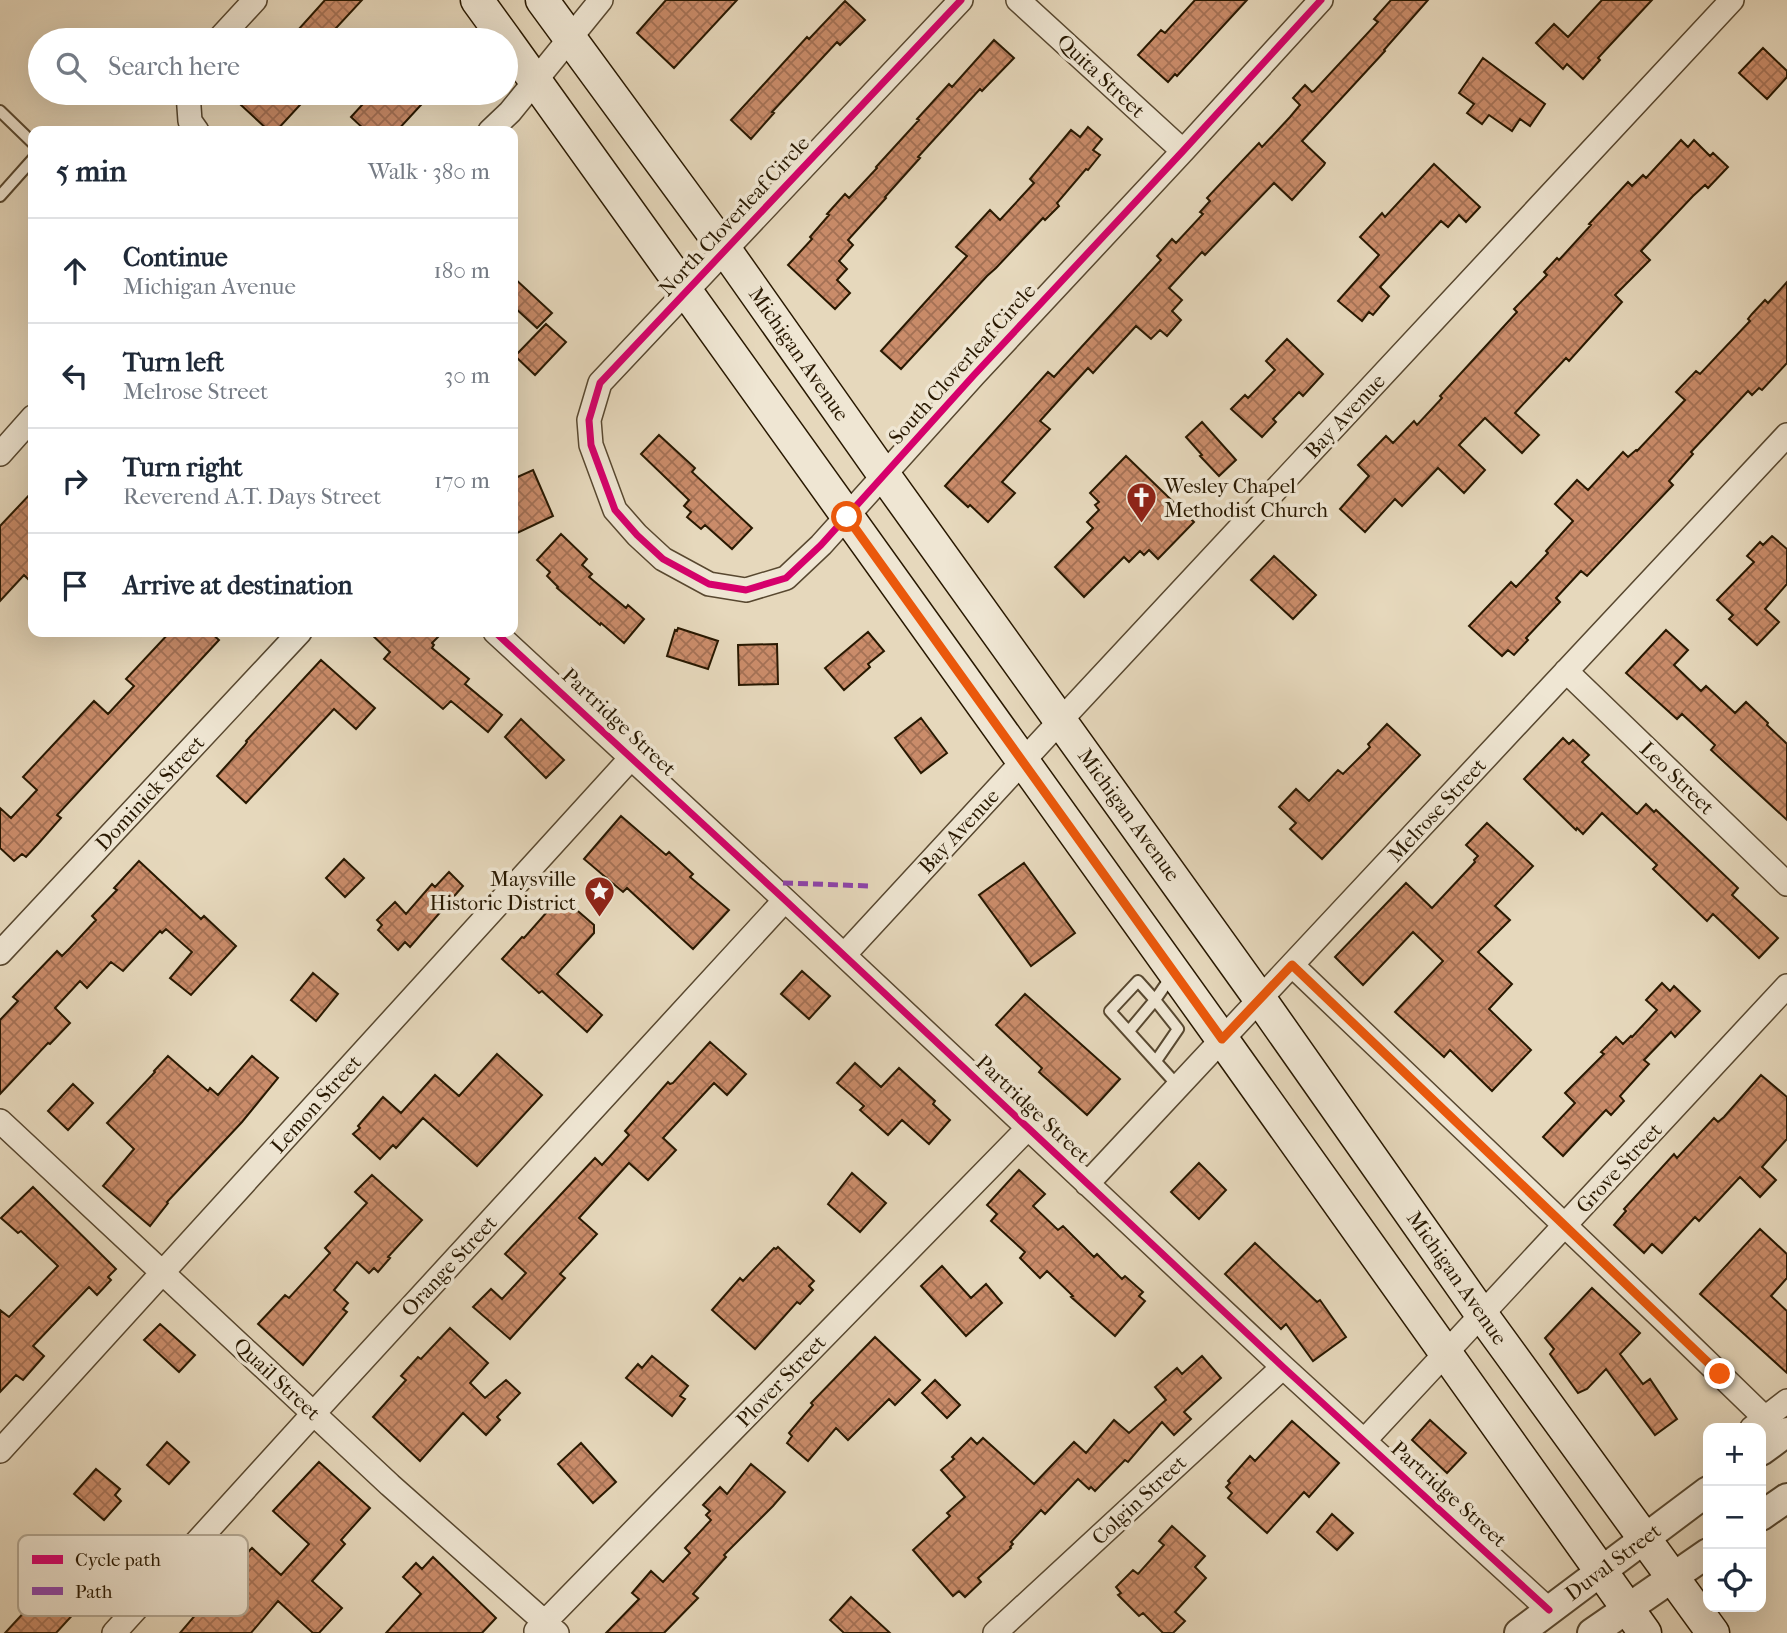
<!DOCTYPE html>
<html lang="en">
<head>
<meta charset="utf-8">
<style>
	body { margin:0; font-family:"IM FELL French Canon",serif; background:#f2f2f3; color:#1f2937 }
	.controls { position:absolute; right:21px; bottom:21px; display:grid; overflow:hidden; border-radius:14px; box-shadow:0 7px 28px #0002 }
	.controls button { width:63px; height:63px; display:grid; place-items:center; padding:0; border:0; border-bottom:2px solid #e0e1e3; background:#fff; color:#1f2937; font:35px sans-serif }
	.stop { position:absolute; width:21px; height:21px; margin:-16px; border:5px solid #ea580c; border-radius:50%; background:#fff }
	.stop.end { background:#ea580c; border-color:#fff; box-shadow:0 2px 7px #0008 }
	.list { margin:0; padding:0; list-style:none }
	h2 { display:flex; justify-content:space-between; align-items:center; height:91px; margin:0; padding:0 28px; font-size:30px }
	h2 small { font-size:23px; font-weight:400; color:#747a83 }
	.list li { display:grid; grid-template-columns:46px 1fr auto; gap:21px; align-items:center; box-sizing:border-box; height:105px; padding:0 28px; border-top:2px solid #e0e1e3 }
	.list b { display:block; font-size:26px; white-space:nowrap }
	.list p { margin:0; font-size:23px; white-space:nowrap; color:#747a83 }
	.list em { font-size:23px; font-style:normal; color:#747a83 }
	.icon { flex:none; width:38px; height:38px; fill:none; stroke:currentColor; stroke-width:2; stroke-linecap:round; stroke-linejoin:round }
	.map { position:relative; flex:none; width:1787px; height:1633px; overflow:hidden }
	.search { position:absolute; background:#fff; box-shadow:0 7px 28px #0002; left:28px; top:28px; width:490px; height:77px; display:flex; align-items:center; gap:18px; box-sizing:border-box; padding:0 24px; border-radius:38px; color:#747a83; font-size:26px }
	.panel { position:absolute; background:#fff; box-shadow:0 7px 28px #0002; left:28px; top:126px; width:490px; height:511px; border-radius:14px }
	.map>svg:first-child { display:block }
</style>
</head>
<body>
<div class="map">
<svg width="1787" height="1633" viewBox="0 0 1787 1633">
	<defs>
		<pattern id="building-cross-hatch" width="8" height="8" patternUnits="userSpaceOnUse" patternTransform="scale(1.75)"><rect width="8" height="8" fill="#ca8c6a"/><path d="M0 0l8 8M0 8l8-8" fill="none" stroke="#a47155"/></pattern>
	</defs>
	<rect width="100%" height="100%" fill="#e6d8bc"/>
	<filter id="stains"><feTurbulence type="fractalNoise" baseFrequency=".00286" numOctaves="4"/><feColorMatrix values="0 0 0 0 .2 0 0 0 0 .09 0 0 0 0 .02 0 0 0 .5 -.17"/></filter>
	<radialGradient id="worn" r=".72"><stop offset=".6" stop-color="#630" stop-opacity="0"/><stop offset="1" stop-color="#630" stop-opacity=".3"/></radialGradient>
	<path fill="url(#building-cross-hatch)" stroke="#281801" stroke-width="2" d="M325,0h37l-37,40h-36z
		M666,0h71l-63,68 -37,-35z
		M1195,0h52l-70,76 -2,-2 -7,8 -30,-27 23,-25 4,3z
		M1391,0h37l-44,50 1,1 -83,90 23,22 -1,2 -32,35 -18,-17 -69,72 -3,-3 -33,36 13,12 -10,11 9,9 -14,16 -7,-6 -9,9 -15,-13 -43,47 -5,-5 -48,53 10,8 -48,53 13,11 -27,29 -18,-17 -2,2 -23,-21 103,-114 6,5 107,-117 -4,-4 15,-17 4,4 27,-29 -3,-2 10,-11 -3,-3 15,-16 37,-39 3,4 28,-30 10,-12 -7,-7 12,-13 7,7 2,-1 64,-69 -4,-3z
		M1602,0h50l-54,58 2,2 -17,19 -16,-15 -4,5 -27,-26 18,-19 14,13z
		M845,1l20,19 -25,25 -3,-3 -65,70 2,1 -23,26 -20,-19 76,-83 2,2z
		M994,40l20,18 -32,33 -2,-2 -62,68 2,1 -35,39 1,1 -38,42 5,5 -14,16 8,8 -10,11 13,13 -15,16 -47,-44 24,-26 -2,-2 19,-22 -2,-1 18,-20 4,4 28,-30 -1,-1 43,-47 -2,-1 32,-35 3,3z
		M1763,48l24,23v6l-20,22 -28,-26z
		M1483,58l62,46 -15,22 -10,-7 -8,12 -23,-16 -7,9 -15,-11 7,-9 -15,-11z
		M228,93h83l-35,38h-7z
		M373,93h59l-35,38h-31l-15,-14z
		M1088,127l14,12 -9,11 7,5 -12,15 -2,-1 -29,34 2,3 -14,14 -2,-2 -47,50 -9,8 -86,93 -20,-18 86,-95 -11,-9 34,-37 10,10 34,-37 -4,-4 41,-49 9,7z
		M1681,140l7,7 6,-7 16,16 3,-3 15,14 -20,21 -3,-3 -12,11 -52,55 9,9 -35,35 7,7 -53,59 -3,-3 -51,55 24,22 -17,18 -37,-35 -26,27 26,25 -21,23 -26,-25 -36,38 -7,-7 -30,33 -25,-23 29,-33 -11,-11 28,-29 7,7 21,-22 3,4 25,-27 -2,-2 77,-84 -3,-3 33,-34 -3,-3 13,-14 2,2 32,-35 -2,-1 39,-42 4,4 11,-11 3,3z
		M1434,164l46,43 -14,15 -7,-7 -11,12 -7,-6 -61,66 9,9 -16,19 -4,-3 -7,9 -24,-20 41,-46 -19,-18 22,-24 3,4z
		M513,277l39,36 -15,15 -24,-22z
		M1787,282v81l-25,27 -3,-2 -7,7 -4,-4 -57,61 2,2 -24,27 4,4 -86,91 -6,-5 -25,27 4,4 -34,36 2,2 -14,15 -6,-5 -6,6 -33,-30 42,-44 5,5 32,-34 -2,-2 27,-30 -18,-17 22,-24 11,10 35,-38 5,5 8,-7 1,1 48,-51 -9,-8 20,-21 4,3 50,-53 -2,-2 4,-5 13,-14 3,3z
		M546,324l20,18 -31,33 -20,-19z
		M1287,339l36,35 -20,22 -4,-4 -26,27 3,3 -14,15 -31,-28 14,-14 3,3 27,-28 -9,-9z
		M1202,422l34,38 -17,16 -19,-20 2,-1 -16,-18z
		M659,435l36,33 -3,4 60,56 -20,21 -27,-24 -4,4 -14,-12 4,-5 -7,-6 5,-6 -48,-46z
		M1126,456l68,66 -36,37 -9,-9 -5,5 -4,-4 -11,11 -5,-5 -40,40 -29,-30 38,-39 -6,-6 12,-12 -4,-5 4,-3 -9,-9z
		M533,470l20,46 -40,19v-56z
		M33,491v93l-9,-9 -24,26v-75z
		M561,534l26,25 -5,6 10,9 -3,3 37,31 2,-3 16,14 -20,24 -23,-20 -1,2 -43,-37 1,-1 -11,-11 3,-4 -13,-12z
		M1772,536l15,13v35l-22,25 14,13 -22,23 -28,-26 4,-4 -16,-15 37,-38 -7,-6 13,-14 3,3z
		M1274,556l42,39 -23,24 -42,-39z
		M678,628l40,13 -10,28 -41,-13 8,-26 2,1z
		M1666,630l22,20 -14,15 27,26 5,-5 29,27 11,-11 22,21 -1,2 20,19v76l-76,-70 4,-5 -33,-31 -5,5 -51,-46z
		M170,632h40l9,8 -162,175 4,3 -23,26 -12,13 -4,-3 -8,7 -14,-13v-40l11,10 26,-28 -14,-13 71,-76 14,13 26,-28 -8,-7z
		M369,632h74l-11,11 2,2 -2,3 37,31 -4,5 37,31 -14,17 -37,-31 -8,8 -59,-50 6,-7z
		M868,632l16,19 -16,13 2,3 -26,23 -19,-22z
		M777,644l1,40 -39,1 -1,-40z
		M321,660l54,48 -19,21 -22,-20 -88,94 -29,-27 28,-31 2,-3 -1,-1z
		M921,718l26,35 -26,20 -26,-35z
		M521,719l43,41 -18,18 -41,-41z
		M1387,724l33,31 -98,104 -32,-30 6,-6 -17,-16 17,-18 13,12 29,-31 5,4 27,-27 -2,-3z
		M1563,738l6,6 4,-4 16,15 -7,7 55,52 9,-10 8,8 2,-2 82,78 -6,7 46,43 -19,20 -46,-44 -6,7 -54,-52 4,-4 -55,-52 -19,21 -6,-6 -1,2 -52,-51z
		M621,816l45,39 3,-3 24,22 -3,3 39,33 -36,39 -66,-61 -4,4 -39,-33z
		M1487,823l46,43 -38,40 15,14 -32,32 34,32 -23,25 42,41 -39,41 -42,-41 -6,7 -49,-45 48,-51 -30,-29 -50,53 -28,-28 71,-74 26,25 43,-46 -1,-2 4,-4 -12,-11z
		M344,859l20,19 -19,19 -19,-19z
		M139,861l62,58 3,-3 32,30 -45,49 -21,-17 22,-26 -26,-23 -4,4 -2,-2 -37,40 -12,-9 -24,26 -7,-7 -25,27 15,15 -20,21 -2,-1 -48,51v-74l18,-19 -5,-4 44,-46 5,5 8,-8 26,-28 -4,-4 25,-26 -3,-2z
		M1024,863l51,70 -44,33 -52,-71z
		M449,872l14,14 -53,61 -5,-5 -7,8 -20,-20 4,-5 -5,-5 18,-18 11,12 26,-30 3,3z
		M565,900l29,25v8l-37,41 45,41 -15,17 -45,-41 -3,2 -37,-34 20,-22 2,1 30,-34 4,4z
		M802,971l28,25 -21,23 -28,-25z
		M313,973l25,21 -22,27 -25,-21z
		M1662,983l8,8 4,-5 26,25 -25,26 -4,-5 -27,28 5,4 -29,32 4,5 -13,14 -5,-5 -2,2 -41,44 -20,-19 32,-34 -10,-10 39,-39 -3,-2 15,-15 7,7 8,-8 1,1 25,-27 -11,-10z
		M1025,994l95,85 -33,36 -48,-43 3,-4 -46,-43z
		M710,1042l36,32 -19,21 -13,-12 -51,55 13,12 -28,30 -19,-17 -50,55 18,16 -37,40 5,4 -55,61 -37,-32 18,-18 11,10 24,-26 -21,-19 90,-96 7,7 27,-30 -4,-4 43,-49 2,2 3,-1z
		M497,1054l45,41 -65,71 -54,-48 -27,30 -3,-3 -13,14 -27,-25 7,-6 -2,-2 25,-29 18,16 34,-38 24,21z
		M168,1056l40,35 2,-3 8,7 34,-39 26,22 -36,44 -75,80 1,1 -18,23 -47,-40 31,-37 -27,-26 48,-51 -1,-1z
		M855,1063l26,24 18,-19 36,33 -2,3 17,16 -21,24 -27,-24 -14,15 -28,-25 4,-4 -27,-23z
		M1761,1075l26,22v42l-25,28 14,13 -16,17 -20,-20 -41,44 -4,-4 -33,36 -10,-9 -8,9 -30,-28 12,-14 -2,-2 50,-55 3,4 37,-40 4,4 6,-5z
		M73,1084l20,19 -25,27 -20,-19z
		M1199,1163l27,27 -27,29 -28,-27z
		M1019,1170l26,24 -12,12 25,24 5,-4 31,31 3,-3 25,25 3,-3 18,16 -4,4 6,5 -30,35 -44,-39 2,-1 -26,-25 -7,7 -20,-20 5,-6 -34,-31 6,-7 -10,-9z
		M852,1173l34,30 -26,29 -32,-28z
		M372,1175l50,45 -34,37 2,1 -12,14 -4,-4 -5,5 -12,-11 -23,28 14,13 -5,6 4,3 -44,53 -45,-41 27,-29 4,3 41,-45 -5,-5 42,-45 -12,-11z
		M33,1187l83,82 -8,8 3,3 -14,15 -8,-8 -56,59 11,10 -21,24 -7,-5 -16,17v-82l9,7 49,-51 -37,-35 -3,2 -17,-15z
		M1760,1229l27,25v24l-16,18 16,15v62l-87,-79z
		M1255,1243l62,59 3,-2 26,37 -33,24 -27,-37 -5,5 -56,-55z
		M778,1247l36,34 -5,5 4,4 -13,14 -3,-2 -42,47 -43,-39 28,-32 3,3 31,-33 2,1z
		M942,1266l29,32 15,-14 16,19 -36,33 -45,-50z
		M1592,1288l48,45 -20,21 23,30 7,-5 27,40 -22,16 -49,-66 -19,20 -9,4 -28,-39 4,-5 -9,-11z
		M160,1324l35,31 -16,17 -35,-32z
		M450,1328l38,35 -18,20 15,15 21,-18 14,13 -23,24 3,3 -14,15 -23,-22 -43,48 -47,-44 33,-37 -5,-4 17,-19 3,2z
		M875,1337l45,43 -25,25 -6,-6 -41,41 -12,-12 -28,33 -21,-18 5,-7 -3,-3 24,-28 -2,-2z
		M652,1356l36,30 -8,10 5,3 -13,17 -46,-38 12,-14 4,4z
		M1202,1356l19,22 -37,34 7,7 -17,16 -12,-13 -34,40 -3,-2 -30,31 -4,-4 -2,2 -11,-10 -33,35 -4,-4 -30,32 2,2 -3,3 1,1 -33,30 3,4 -16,15 -6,-6 -6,5 -40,-46 37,-34 -3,-3 18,-16 -24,-27 13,-11 -2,-2 19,-19 6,6 6,-6 51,46 40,-42 12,11 28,-33 15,13 37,-33 -11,-13 22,-19 5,6z
		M935,1380l25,25 -13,13 -25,-25z
		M1430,1420l36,33 -19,20 -35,-33z
		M1292,1421l47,42 -30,34 -5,-5 -37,41 -39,-35 4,-5 -6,-6 4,-4 -2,-2 22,-25 5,5z
		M167,1442l22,20 -20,22 -22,-19z
		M581,1443l35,39 -23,21 -35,-39z
		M319,1462l51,46 -29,32 4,4 -33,37 30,27 -23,25h-6l-35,-32 -27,32h-71l53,-62 -6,-6 14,-15 5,4 6,-6 29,27 28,-31 -36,-33z
		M751,1464l34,28 -12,14 -49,49 2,2 -33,37 5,4 -34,35h-58l33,-34 -7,-6 19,-22 12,11 27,-29 -5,-5 26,-28 -5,-5 4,-4 -7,-6 17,-18 7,7z
		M96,1469l24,20 -5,6 6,6 -17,19 -30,-26z
		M1332,1514l21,19 -16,17 -20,-18z
		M1172,1526l33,30 -10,11 11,11 -31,34 10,9 -12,12h-10l-20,-20 -4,3 -21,-21 3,-2 -5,-6 17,-17 5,4 26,-29 -5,-4z
		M90,1536l31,29 -20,21 -1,-1 -44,48h-51l35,-38 -2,-2z
		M433,1557l63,61 -14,15h-96l35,-39 -18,-17 13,-14 6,6z
		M851,1597l39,36h-46l-14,-13z"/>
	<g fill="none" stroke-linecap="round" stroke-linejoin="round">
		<defs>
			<path id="service" d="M0,111l33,32
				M0,196l33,-37
				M1173,974l-18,26 -17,-19 -28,30 68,75
				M1129,1031l26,-31 23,29 -22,32"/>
			<path id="minor" d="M961,0l-361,383 -11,37 2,25 24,65 22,25 26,24 46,25 37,6 40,-12 35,-33 153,-170 209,-224 138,-151
				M1018,0l165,151
				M218,40l37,-40
				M188,93l2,28 7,10
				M490,131l20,-19 91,-112
				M0,454l33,-37
				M495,632l290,268 498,467 266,243
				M1566,671l221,213
				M0,953l300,-321
				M844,955l217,-235 671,-720
				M1292,965l375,358 98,95
				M0,1121l390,364 167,148
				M1087,1184l700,-749
				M1752,1428l35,-27
				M1364,1441l423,-455
				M0,1451l631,-693
				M536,1631l492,-503
				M114,1633l200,-220 471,-513
				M995,1633l288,-266"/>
			<path id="tertiary" d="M1761,1451l26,-19
				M1761,1516l26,-18
				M1519,1633l189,-142
				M1592,1633l116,-80"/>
			<path id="secondary" d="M477,0l29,40
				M542,0l184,251 158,224 376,524 222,316 231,318
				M506,40l716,999 423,594"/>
		</defs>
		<use href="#service" stroke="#584830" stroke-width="14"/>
		<use href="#minor" stroke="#584830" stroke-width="26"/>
		<use href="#tertiary" stroke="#584830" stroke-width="32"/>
		<use href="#secondary" stroke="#281801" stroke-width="35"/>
		<use href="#service" stroke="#efe6d3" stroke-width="10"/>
		<use href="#minor" stroke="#efe6d3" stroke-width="23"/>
		<use href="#tertiary" stroke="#efe6d3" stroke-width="28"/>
		<use href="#secondary" stroke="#efe6d3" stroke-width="32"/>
		<path stroke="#8e44ad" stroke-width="5" stroke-dasharray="10 5" stroke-linecap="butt" d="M783,883l88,3"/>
		<defs>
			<path id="cycleway" d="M961,0l-361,383 -11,37 2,25 24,65 22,25 26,24 46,25 37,6 40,-12 35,-33 153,-170 209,-224 138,-151
				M495,632l290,268 498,467 266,243"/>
		</defs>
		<use href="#cycleway" stroke="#efe6d3" stroke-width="11"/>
		<use href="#cycleway" stroke="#d6006c" stroke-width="7"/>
	</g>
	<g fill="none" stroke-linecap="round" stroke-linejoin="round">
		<path stroke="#ea580c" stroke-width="9" d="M847,517l375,522 70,-74 428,409"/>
	</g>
	<defs>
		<symbol id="church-pin" viewBox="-11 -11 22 30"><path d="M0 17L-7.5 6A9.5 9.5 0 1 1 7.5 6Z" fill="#8f2418" stroke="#efe6d3"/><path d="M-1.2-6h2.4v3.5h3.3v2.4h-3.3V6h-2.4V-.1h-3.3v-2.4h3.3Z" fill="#fff"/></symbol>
		<symbol id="sight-pin" viewBox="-11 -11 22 30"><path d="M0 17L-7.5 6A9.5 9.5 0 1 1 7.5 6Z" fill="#8f2418" stroke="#efe6d3"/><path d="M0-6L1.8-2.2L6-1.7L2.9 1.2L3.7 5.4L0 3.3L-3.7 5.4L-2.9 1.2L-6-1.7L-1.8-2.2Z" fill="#fff"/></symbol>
	</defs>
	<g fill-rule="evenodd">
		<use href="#church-pin" x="1124" y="480" width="35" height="47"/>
		<use href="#sight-pin" x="582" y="874" width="35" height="47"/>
	</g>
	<g text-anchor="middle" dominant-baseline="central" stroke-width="7" stroke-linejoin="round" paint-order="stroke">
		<g font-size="21" fill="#281801" stroke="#efe6d3">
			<text transform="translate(1101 76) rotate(43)">Quita Street</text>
			<text transform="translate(734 216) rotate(-47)">North Cloverleaf Circle</text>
			<text transform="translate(799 354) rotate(55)">Michigan Avenue</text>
			<text transform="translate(962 364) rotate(-48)">South Cloverleaf Circle</text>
			<text transform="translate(1345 416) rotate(-47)">Bay Avenue</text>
			<text transform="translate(619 722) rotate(43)">Partridge Street</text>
			<text transform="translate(1677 778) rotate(44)">Leo Street</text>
			<text transform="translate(150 793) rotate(-47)">Dominick Street</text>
			<text transform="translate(1437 810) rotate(-47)">Melrose Street</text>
			<text transform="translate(1129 815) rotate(54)">Michigan Avenue</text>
			<text transform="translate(959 831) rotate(-47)">Bay Avenue</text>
			<text transform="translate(316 1104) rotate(-48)">Lemon Street</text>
			<text transform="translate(1033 1109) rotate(43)">Partridge Street</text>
			<text transform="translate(1619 1168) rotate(-47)">Grove Street</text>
			<text transform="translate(449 1266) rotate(-47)">Orange Street</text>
			<text transform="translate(1457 1278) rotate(55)">Michigan Avenue</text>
			<text transform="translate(277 1379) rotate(43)">Quail Street</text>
			<text transform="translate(781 1381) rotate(-46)">Plover Street</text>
			<text transform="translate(1449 1494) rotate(42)">Partridge Street</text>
			<text transform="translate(1139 1500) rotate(-43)">Colgin Street</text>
			<text transform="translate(1613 1562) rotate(-37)">Duval Street</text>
		</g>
		<g font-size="21" fill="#281801" stroke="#efe6d3" text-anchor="start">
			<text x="1164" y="486">Wesley Chapel<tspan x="1164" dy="24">Methodist Church</tspan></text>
			<text x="576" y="879" text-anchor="end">Maysville<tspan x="576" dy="24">Historic District</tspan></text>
		</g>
	</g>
	<rect x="18" y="1535" width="230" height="81" rx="10" fill="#efe6d3" stroke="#b3a894" stroke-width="2"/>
	<rect x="32" y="1555" width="31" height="9" fill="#d6006c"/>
	<rect x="32" y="1587" width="31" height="8" fill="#8e44ad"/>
	<g font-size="19" fill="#281801">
		<text x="75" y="1566">Cycle path</text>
		<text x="75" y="1598">Path</text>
	</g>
	<rect width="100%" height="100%" filter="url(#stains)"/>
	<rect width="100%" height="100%" fill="url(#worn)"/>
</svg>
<div class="controls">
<button>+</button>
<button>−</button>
<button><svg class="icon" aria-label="locate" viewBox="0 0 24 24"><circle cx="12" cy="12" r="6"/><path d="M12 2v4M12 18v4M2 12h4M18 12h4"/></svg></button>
</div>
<div class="stop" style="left:847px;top:517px"></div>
<div class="stop end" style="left:1720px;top:1374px"></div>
<div class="search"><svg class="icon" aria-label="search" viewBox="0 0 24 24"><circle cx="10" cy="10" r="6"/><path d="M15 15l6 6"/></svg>Search here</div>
<section class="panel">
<h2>5 min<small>Walk · 380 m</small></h2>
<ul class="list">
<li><svg class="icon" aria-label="ahead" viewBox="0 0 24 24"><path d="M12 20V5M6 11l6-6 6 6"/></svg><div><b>Continue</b><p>Michigan Avenue</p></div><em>180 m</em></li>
<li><svg class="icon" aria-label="left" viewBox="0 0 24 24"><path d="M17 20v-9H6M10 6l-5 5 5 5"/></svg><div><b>Turn left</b><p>Melrose Street</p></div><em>30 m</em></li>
<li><svg class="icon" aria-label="right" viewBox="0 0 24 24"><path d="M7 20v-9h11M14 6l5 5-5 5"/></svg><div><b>Turn right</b><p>Reverend A.T. Days Street</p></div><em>170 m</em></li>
<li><svg class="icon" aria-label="arrive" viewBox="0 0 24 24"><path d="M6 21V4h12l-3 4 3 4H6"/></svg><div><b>Arrive at destination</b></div></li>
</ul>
</section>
</div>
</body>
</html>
